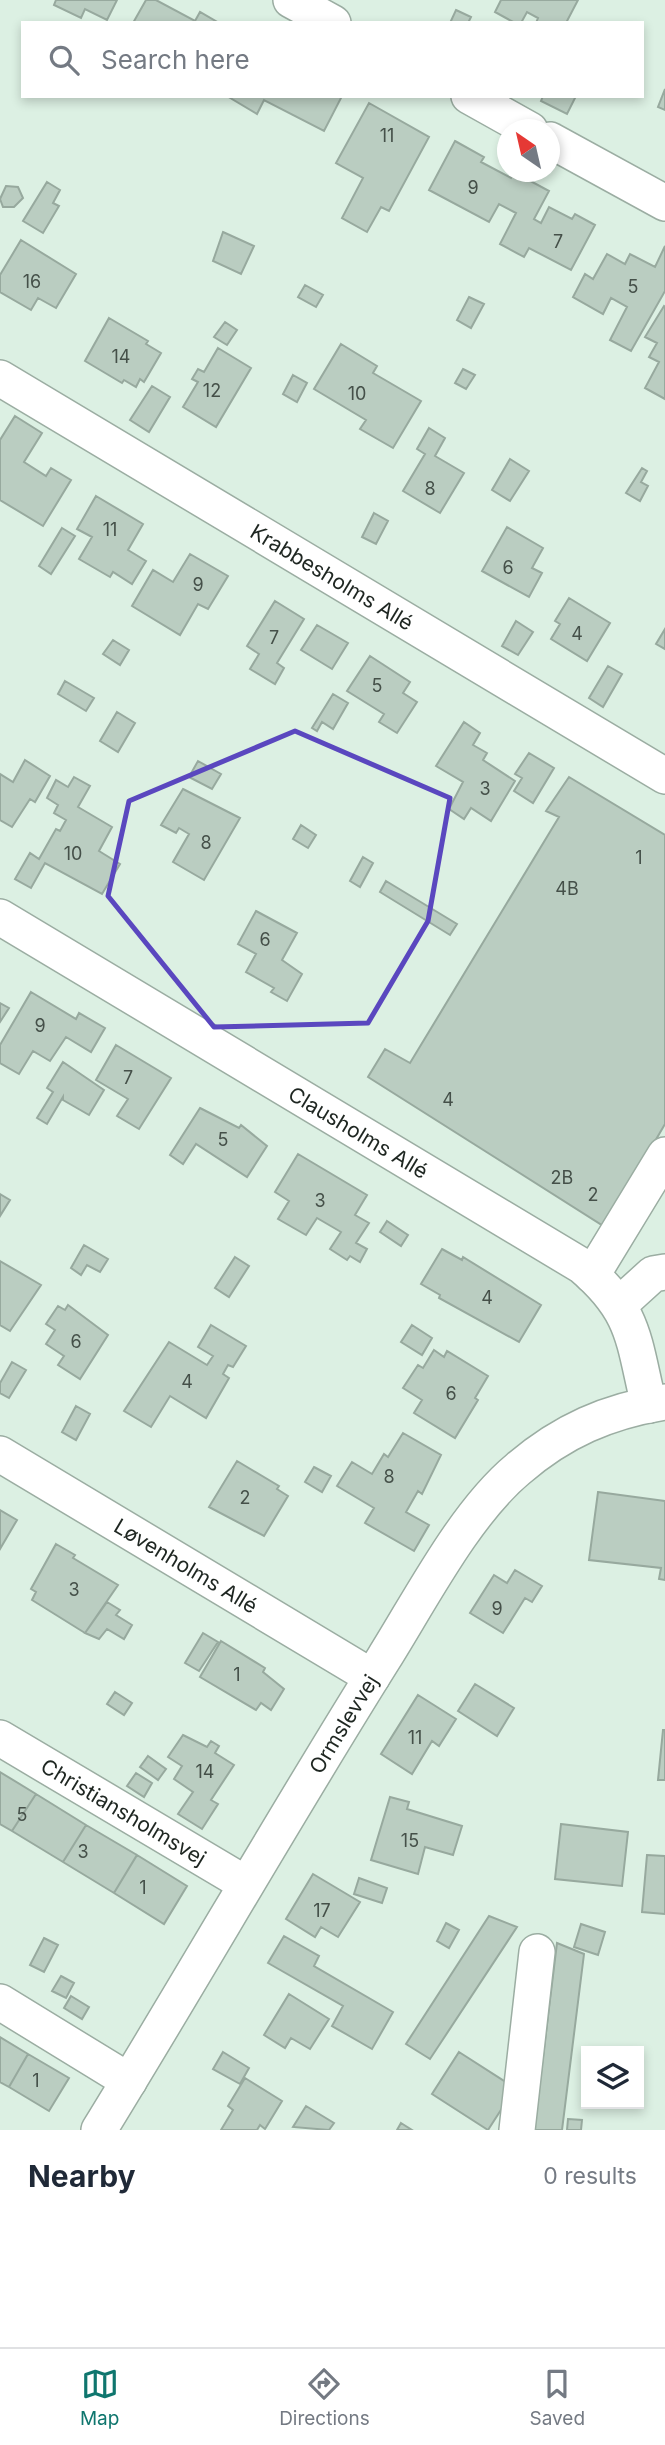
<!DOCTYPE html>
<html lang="en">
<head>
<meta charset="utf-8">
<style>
	body { margin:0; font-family:Inter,sans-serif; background:#f6f6f7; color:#1f2937 }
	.controls { position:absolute; right:21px; bottom:21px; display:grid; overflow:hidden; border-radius:0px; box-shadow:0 4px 10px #0003 }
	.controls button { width:63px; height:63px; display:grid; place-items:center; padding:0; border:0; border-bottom:2px solid #e0e1e3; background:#fff; color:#1f2937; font:35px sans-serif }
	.compass { position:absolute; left:497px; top:119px; width:63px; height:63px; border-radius:50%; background:#fff; box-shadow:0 4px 10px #0003; rotate:326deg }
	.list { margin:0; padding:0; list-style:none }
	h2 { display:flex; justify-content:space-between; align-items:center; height:91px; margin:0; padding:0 28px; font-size:30px }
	h2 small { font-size:23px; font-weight:400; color:#747a83 }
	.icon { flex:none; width:38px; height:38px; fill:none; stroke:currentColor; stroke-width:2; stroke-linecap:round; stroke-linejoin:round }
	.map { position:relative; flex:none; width:665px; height:2130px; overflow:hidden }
	.search { position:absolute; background:#fff; box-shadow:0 4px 10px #0003; left:21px; right:21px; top:21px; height:77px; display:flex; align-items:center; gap:18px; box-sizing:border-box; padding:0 24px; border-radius:0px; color:#747a83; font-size:26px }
	.sheet { height:217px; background:#fff }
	nav { display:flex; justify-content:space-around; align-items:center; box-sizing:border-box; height:98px; border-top:2px solid #e0e1e3; background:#fff; font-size:19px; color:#747a83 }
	nav a { display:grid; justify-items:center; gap:4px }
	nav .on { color:#0f766e }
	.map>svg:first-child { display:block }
</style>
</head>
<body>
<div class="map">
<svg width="665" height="2130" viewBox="0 0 665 2130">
	<rect width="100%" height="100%" fill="#dcf0e3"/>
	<path fill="#bacdc1" stroke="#97a99e" stroke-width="2" d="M56,0h61l-10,20 -22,-11 -4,9 -27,-13z
		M146,0h10l39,21 5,-9 19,11h-86z
		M501,0h77l-12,23h-30l2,-5 -11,-6 -6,11h-6l-20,-11z
		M456,10l15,7 -3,6h-18z
		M665,89v21l-7,-3z
		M227,96h115l-18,35 -60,-31 -7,14z
		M543,96h33l-9,18 -26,-13z
		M369,103l60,34 -40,74 -8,-4 -14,25 -25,-14 21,-40 -27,-15z
		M455,141l29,16 -3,5 30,16 3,-6 35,19 -15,28 7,4 8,-16 23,12 3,-5 20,11 -24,45 -42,-22 -5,9 -24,-13 16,-31 -17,-9 -10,18 -60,-32z
		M47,182l13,8 -7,13 6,3 -16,27 -20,-12z
		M6,186l12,1 5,11 -9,9h-11l-3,-8z
		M223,232l31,14 -13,28 -28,-13z
		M21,240l55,34 -20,34 -18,-10 -7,12 -31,-18v-17z
		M665,246v45l-34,60 -21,-11 17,-33 -16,-9 -8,16 -30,-17 12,-23 8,5 14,-25 18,10 5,-10 25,13z
		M305,285l18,10 -7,12 -18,-10z
		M469,297l15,7 -13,24 -14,-8z
		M664,306l1,1v92l-20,-11 14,-26 -10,-5 8,-14 -12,-6z
		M109,318l39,23 -2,3 15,9 -17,29 -4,-3 -4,8 -12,-7 -2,3 -37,-22z
		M225,322l12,8 -10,15 -13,-8z
		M341,344l36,22 -4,7 48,28 -28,47 -33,-19 6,-9 -52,-31z
		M218,348l33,20 -35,59 -33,-20 15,-25 -6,-3 6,-10 6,3z
		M463,369l12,6 -9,14 -11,-6z
		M293,375l14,8 -10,19 -14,-8z
		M152,386l18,11 -21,35 -19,-12z
		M15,416l27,17 -18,29 22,14 5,-8 20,12 -28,46 -43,-26v-60z
		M429,428l16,10 -10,18 29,17 -24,40 -37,-22 22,-37 -8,-5z
		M510,459l19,12 -19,30 -18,-11z
		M642,468l5,3 -6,11 7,4 -8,15 -14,-8z
		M96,496l47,28 -15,26 18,11 -14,23 -19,-12 -3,5 -31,-18 13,-22 -15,-8z
		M374,513l14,8 -12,23 -14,-7z
		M507,527l36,21 -11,20 10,5 -13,24 -47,-26z
		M62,528l13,8 -24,38 -12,-8z
		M190,554l38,22 -20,33 -10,-5 -18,31 -48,-29 21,-36 20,12z
		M569,598l41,25 -23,38 -36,-22 9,-15 -5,-3z
		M275,601l29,18 -27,44 7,5 -9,16 -25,-15 9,-15 -12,-8z
		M516,621l17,11 -15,23 -16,-9z
		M317,625l31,18 -16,26 -31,-19z
		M665,629v20l-9,-5z
		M113,640l16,10 -9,15 -17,-11z
		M370,656l40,26 -7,11 14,9 -20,31 -18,-11 5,-8 -37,-23z
		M608,666l14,8 -19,33 -14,-9z
		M65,681l29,17 -8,13 -28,-17z
		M333,694l15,9 -15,26 -11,-7 -5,9 -5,-3z
		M117,712l18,11 -17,29 -18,-11z
		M464,722l16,11 -7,12 14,8 -4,7 32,21 -24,40 -20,-13 -7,11 -15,-10 14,-27 -27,-16z
		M529,753l25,15 -21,35 -19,-12 8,-13 -7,-4z
		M25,760l25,16 -15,26 -5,-3 -18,28 -12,-7v-46l13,8z
		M198,761l23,13 -9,15 -23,-12z
		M74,777l16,9 -12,21 34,20 -13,24 21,13 -18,30 -57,-31 -14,25 -16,-9 15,-26 9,6 17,-30 4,2 6,-11 -12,-7 4,-8 -11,-7 9,-18 12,7z
		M569,777l96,58v289l-60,103 -237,-150 17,-28 25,14 149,-246 -13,-6z
		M183,789l57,29 -36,62 -31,-18 16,-28 -10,-6 -3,5 -15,-8z
		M301,825l15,10 -8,13 -15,-9z
		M363,857l10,6 -13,24 -10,-6z
		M386,881l71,43 -7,11 -70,-43z
		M256,911l41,22 -15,27 20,14 -15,27 -16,-9 3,-4 -28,-16 10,-18 -18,-10z
		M31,992l45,27 3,-6 26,15 -14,24 -25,-15 -16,24 -17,-10 -14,23 -19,-11v-18z
		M0,1003l9,5 -9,14z
		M116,1045l55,33 -32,51 -22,-13 11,-17 -32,-19z
		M63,1062l41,28 -15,25 -26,-15v-3l-16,27 -10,-6 16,-26 -6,-4z
		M200,1108l39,20 2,-3 26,21 -20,31 -51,-33 -13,20 -13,-9z
		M298,1154l69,41 -12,20 14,8 -13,20 11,6 -7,13 -10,-6 -3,4 -17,-11 11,-17 -24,-14 -11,17 -28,-16 11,-18 -14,-9z
		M0,1194l10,6 -10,16z
		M387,1221l21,14 -7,11 -21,-14z
		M84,1245l24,14 -8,13 -13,-7 -6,10 -10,-7z
		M442,1249l20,11 1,-3 78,48 -22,37 -80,-44 1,-3 -19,-11z
		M235,1257l14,9 -20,31 -14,-9z
		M0,1261l41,24 -31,46 -10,-6z
		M68,1305l40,30 -28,44 -22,-14 6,-9 -18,-12 9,-14 -9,-6 12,-18 7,4z
		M211,1325l35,21 -13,21 -5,-2 -5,9 6,4 -23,40 -36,-22 -19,31 -27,-16 45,-69 38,23 6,-9 -15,-9z
		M412,1325l20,13 -10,17 -21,-13z
		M434,1350l10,7 3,-6 41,25 -13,22 3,2 -23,38 -41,-25 8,-13 -19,-12 15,-23 5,3z
		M12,1362l14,8 -17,28 -9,-5v-10z
		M76,1406l14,8 -14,26 -14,-8z
		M403,1433l38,22 -19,39 -4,-3 -12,21 23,13 -15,26 -49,-28 9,-15 -37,-22 15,-24 20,12 12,-20 4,3z
		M237,1461l42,25 -2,3 11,7 -24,40 -55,-29z
		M314,1467l17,9 -9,16 -17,-10z
		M598,1492l67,9v79l-6,-1 2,-11 -72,-8z
		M0,1510l17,10 -17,29z
		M56,1544l19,11 -2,3 45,27 -33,48 -53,-33 4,-8 -5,-3z
		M515,1570l27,16 -10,16 -7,-4 -22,35 -33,-20 24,-38 13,8z
		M107,1602l13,8 -4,5 16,10 -8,14 -17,-10 -8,10 -14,-6z
		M203,1633l15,9 -19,29 -14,-8z
		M221,1641l44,27 -2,4 21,17 -13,21 -10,-7 -5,7 -56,-33z
		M475,1684l39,24 -17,28 -39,-25z
		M115,1692l17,11 -8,12 -17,-11z
		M418,1695l38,24 -17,27 -7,-5 -20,33 -31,-20z
		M663,1730h2v50h-7z
		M183,1735l24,12 4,-6 8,5 -4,7 19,12 -23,35 7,4 -16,25 -24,-15 15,-22 -19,-13 8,-13 -14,-9z
		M148,1756l18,13 -8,11 -18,-13z
		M0,1772l36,22 -24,37 -12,-7z
		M136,1773l16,10 -8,14 -17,-11z
		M36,1794l50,31 -23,37 -51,-31z
		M390,1797l19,5 -2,7 55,17 -9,29 -28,-8 -7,27 -47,-14z
		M561,1824l67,8 -6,54 -67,-7z
		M86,1825l51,30 -23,38 -51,-31z
		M137,1855l50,31 -23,38 -50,-31z
		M647,1855l18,1v58l-23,-2z
		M313,1874l47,28 -22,35 -17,-10 -6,10 -29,-18z
		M359,1878l28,10 -5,15 -28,-9z
		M489,1916l28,11 -87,132 -24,-15z
		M446,1923l13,7 -10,18 -12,-7z
		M581,1924l24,8 -7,23 -24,-8z
		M284,1936l35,20 -5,10 79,46 -21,37 -40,-23 11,-20 -75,-43z
		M44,1938l14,7 -14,27 -14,-7z
		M557,1943l27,11 -22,176h-28z
		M61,1976l13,7 -8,15 -14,-7z
		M289,1994l40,25 -19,30 -19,-11 -6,10 -21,-13z
		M71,1996l18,11 -7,12 -18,-11z
		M0,2037l28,17 -19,33 -9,-5z
		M223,2052l26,16 -9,16 -27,-15z
		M459,2052l56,36 -27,42 -56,-36z
		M28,2054l41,24 -20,33 -40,-24z
		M245,2078l37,23 -17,28 -5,-4 -3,5h-36l12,-20 -5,-4z
		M306,2106l28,17 -5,7 -36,-3z
		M568,2119l14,1 -1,10h-14z
		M401,2123l11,7h-15z"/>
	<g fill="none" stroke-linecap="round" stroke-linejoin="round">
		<defs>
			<g id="minor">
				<path d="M291,0l42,23"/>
				<path d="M469,96l61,34"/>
				<path d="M550,140l115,63"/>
				<path id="s1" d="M0,378l665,398"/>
				<path id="s2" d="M0,917l582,349c54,46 51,74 67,139"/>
				<path d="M592,1275l73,-120"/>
				<path d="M620,1304l33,-30 12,-2"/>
				<path id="s3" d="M0,1454l372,223"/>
				<path id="s4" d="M0,1738l246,146"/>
				<path d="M0,2002l129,79"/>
				<path id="s5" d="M99,2130c96,-156 187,-316 285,-472 37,-59 81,-145 134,-189 44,-38 90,-58 147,-67"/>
				<path d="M517,2130l20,-178"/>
			</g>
		</defs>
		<use href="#minor" stroke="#9bada2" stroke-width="38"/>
		<use href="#minor" stroke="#fff" stroke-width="35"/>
	</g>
	<path fill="none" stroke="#5a47bf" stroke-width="5" stroke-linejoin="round" d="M295,731l155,67 -22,123 -60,102 -154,4 -106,-131 21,-95z"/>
	<g text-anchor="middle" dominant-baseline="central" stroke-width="5" stroke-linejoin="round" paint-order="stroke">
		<g font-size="18" fill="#455049">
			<text x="387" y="135">11</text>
			<text x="473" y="187">9</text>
			<text x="558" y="241">7</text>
			<text x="32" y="281">16</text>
			<text x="633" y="286">5</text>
			<text x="121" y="356">14</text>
			<text x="212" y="390">12</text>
			<text x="357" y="393">10</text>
			<text x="430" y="488">8</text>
			<text x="110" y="529">11</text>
			<text x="508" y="567">6</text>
			<text x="198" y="584">9</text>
			<text x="577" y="633">4</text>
			<text x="274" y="637">7</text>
			<text x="377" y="685">5</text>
			<text x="485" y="788">3</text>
			<text x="206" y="842">8</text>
			<text x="73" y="853">10</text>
			<text x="639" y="857">1</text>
			<text x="567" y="888">4B</text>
			<text x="265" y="939">6</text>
			<text x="40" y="1025">9</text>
			<text x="128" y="1077">7</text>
			<text x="448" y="1099">4</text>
			<text x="223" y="1139">5</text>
			<text x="562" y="1177">2B</text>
			<text x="593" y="1194">2</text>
			<text x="320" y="1200">3</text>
			<text x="487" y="1297">4</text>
			<text x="76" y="1341">6</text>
			<text x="187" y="1381">4</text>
			<text x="451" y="1393">6</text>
			<text x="389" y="1476">8</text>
			<text x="245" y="1497">2</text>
			<text x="74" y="1589">3</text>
			<text x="497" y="1608">9</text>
			<text x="237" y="1674">1</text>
			<text x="415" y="1737">11</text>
			<text x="205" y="1771">14</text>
			<text x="22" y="1814">5</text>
			<text x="410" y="1840">15</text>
			<text x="83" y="1851">3</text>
			<text x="143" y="1887">1</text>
			<text x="322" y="1910">17</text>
			<text x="36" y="2080">1</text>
		</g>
		<g font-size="21" fill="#1e2621" stroke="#fff">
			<text stroke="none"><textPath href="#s1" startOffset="387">Krabbesholms Allé</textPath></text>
			<text stroke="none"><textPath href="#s2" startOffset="418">Clausholms Allé</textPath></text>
			<text stroke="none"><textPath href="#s3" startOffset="217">Løvenholms Allé</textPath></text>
			<text stroke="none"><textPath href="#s5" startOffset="474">Ormslevvej</textPath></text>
			<text stroke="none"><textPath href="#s4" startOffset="144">Christiansholmsvej</textPath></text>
		</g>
	</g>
</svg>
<div class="controls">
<button><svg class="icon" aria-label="layers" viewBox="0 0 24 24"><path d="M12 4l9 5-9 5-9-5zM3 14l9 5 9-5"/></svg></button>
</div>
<svg class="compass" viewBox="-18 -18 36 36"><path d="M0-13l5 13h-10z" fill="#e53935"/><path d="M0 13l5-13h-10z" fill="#747a83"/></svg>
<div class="search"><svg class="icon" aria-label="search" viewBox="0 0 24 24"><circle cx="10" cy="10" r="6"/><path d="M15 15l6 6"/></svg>Search here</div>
</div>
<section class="sheet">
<h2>Nearby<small>0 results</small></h2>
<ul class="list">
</ul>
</section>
<nav>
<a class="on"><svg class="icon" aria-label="map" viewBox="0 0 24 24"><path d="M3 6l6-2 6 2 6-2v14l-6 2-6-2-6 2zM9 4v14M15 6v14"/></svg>Map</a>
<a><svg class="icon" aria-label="directions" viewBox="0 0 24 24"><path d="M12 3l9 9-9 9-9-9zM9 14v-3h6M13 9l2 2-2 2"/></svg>Directions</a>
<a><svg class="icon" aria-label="saved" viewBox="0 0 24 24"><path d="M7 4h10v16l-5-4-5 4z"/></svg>Saved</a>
</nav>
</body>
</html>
